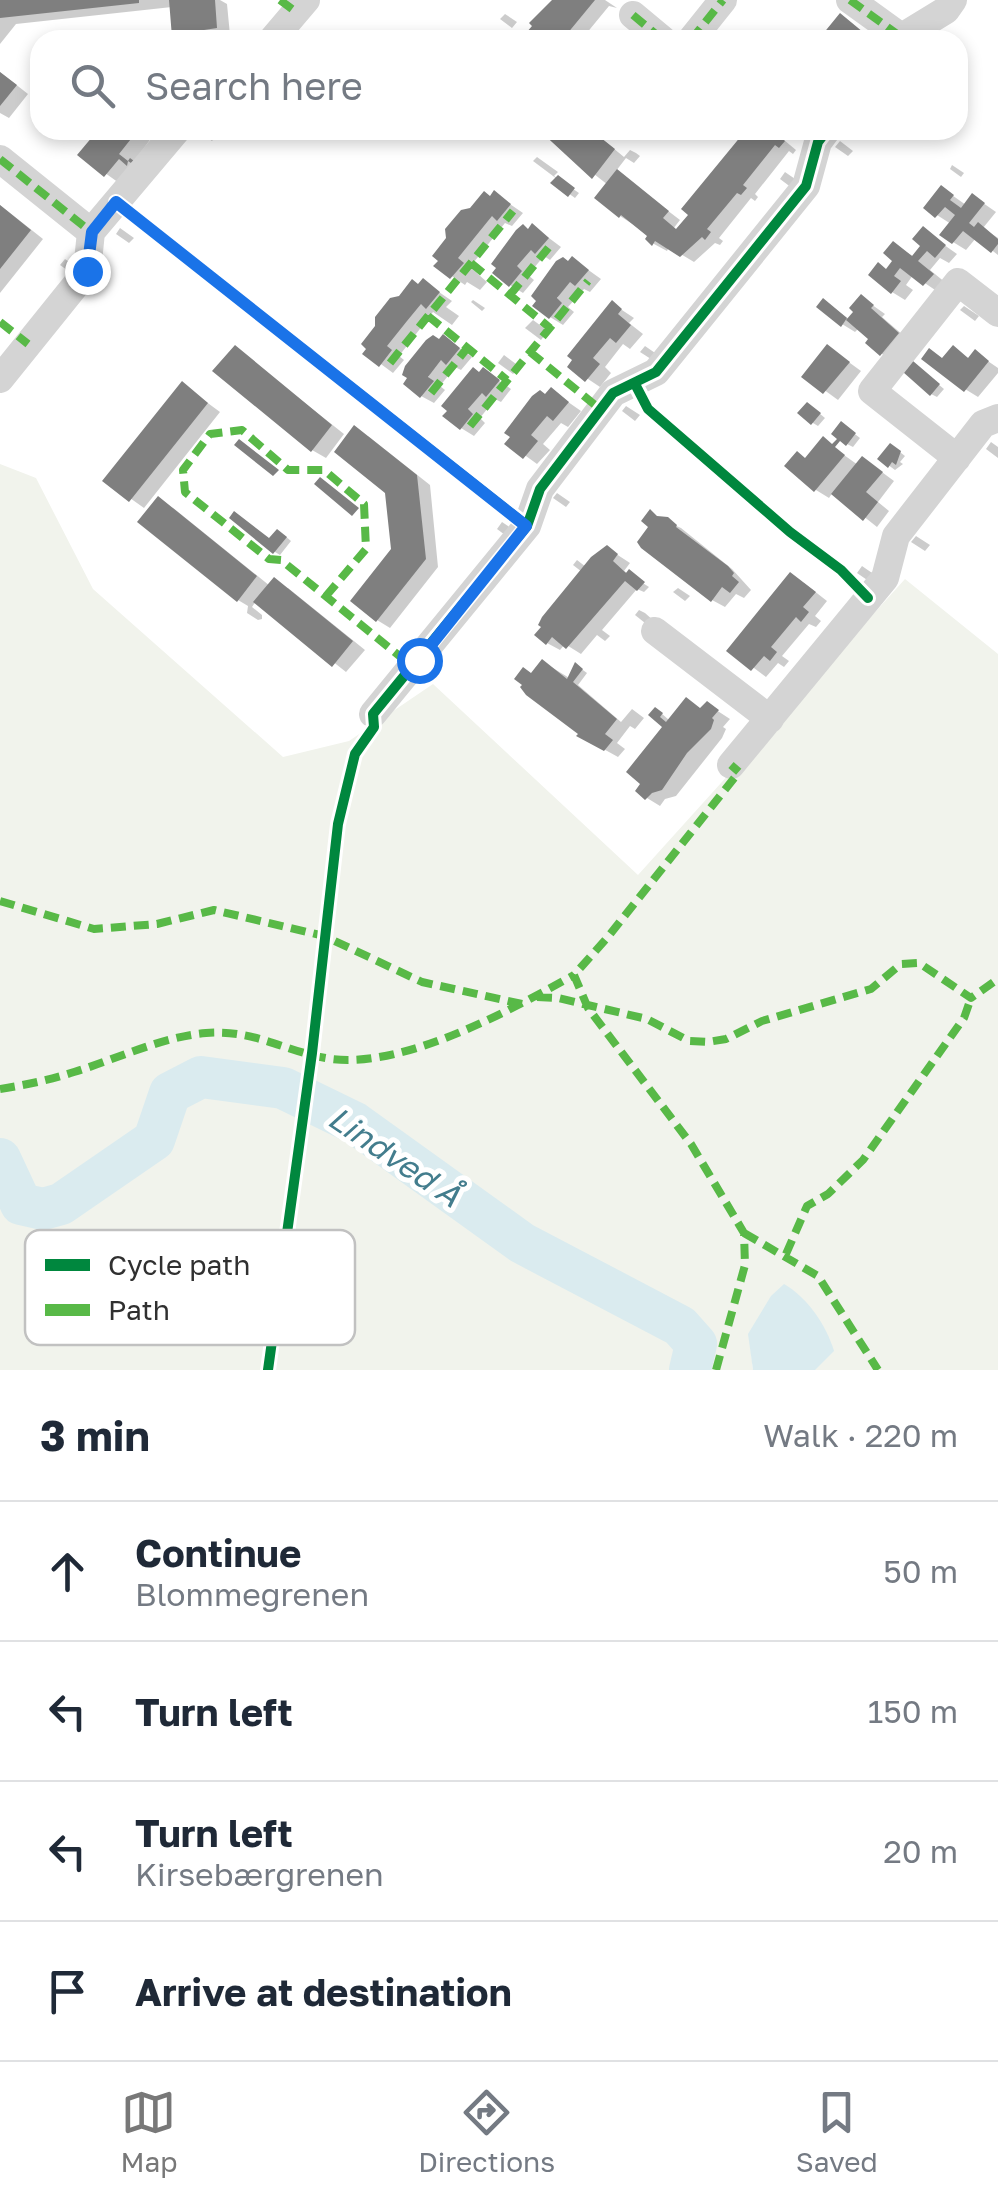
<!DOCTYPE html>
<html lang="en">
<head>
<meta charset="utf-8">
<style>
	body { margin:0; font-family:"Golos Text",sans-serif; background:#f2f2f3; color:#1f2937 }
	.stop { position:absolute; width:30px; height:30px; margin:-22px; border:8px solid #1a73e8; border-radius:50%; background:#fff }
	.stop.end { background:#1a73e8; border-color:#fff; box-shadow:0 2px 10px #0008 }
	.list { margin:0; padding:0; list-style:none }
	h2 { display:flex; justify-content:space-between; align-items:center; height:130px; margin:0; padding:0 40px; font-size:42px }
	h2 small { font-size:32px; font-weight:400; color:#747a83 }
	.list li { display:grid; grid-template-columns:65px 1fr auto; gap:30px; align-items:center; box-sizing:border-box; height:140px; padding:0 40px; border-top:2px solid #e0e1e3 }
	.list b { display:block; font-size:38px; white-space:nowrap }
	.list p { margin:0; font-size:32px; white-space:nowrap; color:#747a83 }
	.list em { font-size:32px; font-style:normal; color:#747a83 }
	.icon { flex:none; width:55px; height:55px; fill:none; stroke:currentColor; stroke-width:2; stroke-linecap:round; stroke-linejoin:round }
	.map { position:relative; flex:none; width:998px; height:1370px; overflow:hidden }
	.search { position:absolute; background:#fff; box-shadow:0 5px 15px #0003; left:30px; right:30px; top:30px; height:110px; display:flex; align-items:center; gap:25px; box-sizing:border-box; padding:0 35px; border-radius:30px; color:#747a83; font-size:38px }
	.sheet { height:690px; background:#fff }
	nav { display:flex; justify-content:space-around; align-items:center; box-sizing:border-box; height:140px; border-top:2px solid #e0e1e3; background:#fff; font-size:28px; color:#747a83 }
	nav a { display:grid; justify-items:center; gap:5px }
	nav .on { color:#787878 }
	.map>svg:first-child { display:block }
</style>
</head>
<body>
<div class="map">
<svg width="998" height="1370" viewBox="0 0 998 1370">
	<rect width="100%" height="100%" fill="#fff"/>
	<path fill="#f1f3ec" d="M0,464l36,14 57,111 190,168 66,-16 84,-57 205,191 267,-296 93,75v716h-183l-66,-36 4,36h-753z"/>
	<path fill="#daebef" d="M784,1284c24,14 42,41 50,67l-19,19h-62l-5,-36 23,-38z"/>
	<path fill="#0003" d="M0,0h220l7,4 3,31 -14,1v4h-43l-1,-33 -156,17 -16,20z
		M555,0h50l12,8 -8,-2 -28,34h-57z
		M505,14l12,8 -5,6 -12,-9z
		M0,72l28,22 -19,24 -9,-5z
		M100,130h57l-38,53 -39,-28z
		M211,130l6,5 -5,6 -14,-10z
		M538,130h53l33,27 6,-7 6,3 4,3 -6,7 -8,-5 -10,13 64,49 -7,9h6l70,-99h23l24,20 -3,4 -4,-3 -34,43 3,3 -3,4 -4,-3 -32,40 4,3 -3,4 -5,-2 -21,19 -25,-15 -2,4 -13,-7 -6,-5 3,-3 -31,-20 -12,-31z
		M840,141l13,10 -5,5 -13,-9z
		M537,157l21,15 -4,4 25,17 -4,5 -21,-15 3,-4 -24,-18z
		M952,165l12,8 -3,4 -11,-8z
		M785,172l13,9 -6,7 -12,-9z
		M942,188l24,17 7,-9 23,16 -13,16 15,10v17l-22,-17 -10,12 -13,-8 -2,-18 -25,-16z
		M494,193l29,20 -11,13 -7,-3 -35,44 17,15 -7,8 -13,-8 -2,3 -28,-19z
		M0,205l43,34 -43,54z
		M533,226l28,21 -11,13 -6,-4 -16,19 6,5 -11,13 -13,-8 14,-58 5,4z
		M120,228l14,10 -5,5 -13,-9z
		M923,230l34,24 -8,9 -9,-5 -10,12 16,13 -8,9 -25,-17 -7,10 7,5 -8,10 -13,-8 -4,-21 8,-10 -2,-17 20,13 10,-11z
		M65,259l14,10 -5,6 -14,-10z
		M573,259l28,20 -11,13 -6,-3 -16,18 6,5 -11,13 -13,-8z
		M423,281l29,20 -6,6 13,9 -7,9 -19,-13 -34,44 5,4 -11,13 -27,-20z
		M861,297l24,17 -3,3 29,25 -16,19 -13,-7 -23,-26 -4,4 -13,-8 -18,-23 26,19z
		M473,300l12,8 -3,3 -11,-9z
		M613,304l21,14 -5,5 14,11 -13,15 -7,-5 -18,23 6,6 -11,14 -30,-20z
		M964,306l15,10 -4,5 -15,-11z
		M533,320l15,11 -7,9 -16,-12z
		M444,337l28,20 -11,13 -6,-3 -15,19 5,4 -11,13 -13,-7z
		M645,346l13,9 -4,6 -14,-9z
		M828,347l33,24 -23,29 -33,-24z
		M235,348l109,86 -18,24 -14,-8z
		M953,349l17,10 6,-6 22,15v5l-20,24 -13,-8 -21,-29z
		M504,355l16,12 -7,7 -15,-11z
		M919,368l25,21 -7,8 -6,-3z
		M483,370l28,19 -10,13 -6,-3 -15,19 5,5 -11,13 -13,-8z
		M182,384l38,28 -76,96 -38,-27z
		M551,390l30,21 -13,16 -7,-4 -18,21 7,6 -13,14 -29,-21z
		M626,406l14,9 -5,6 -13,-10z
		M813,408l12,10 -7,8 -5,-3z
		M847,428l13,10 -7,9 -6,-3z
		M368,436l62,49 8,82 -48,61 -13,-8 16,-70 -6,-59z
		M823,440l35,25 17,2 19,14 -16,21 11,9 -12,16 -44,-35 -4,6 -13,-8 -28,-24 19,-6z
		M991,442l7,5v11l-12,-9z
		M896,449l9,7 -5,6 3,2 -8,6 -15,-11z
		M557,493l13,9 -4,5 -13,-9z
		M172,507l98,79 18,2 77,62 -19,22 -90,-71 -4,6 10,8v4l-4,1 -11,-7 1,-7 -10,-6z
		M661,519l20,9 51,41 19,21 -7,8 -8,-4 -11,13 -13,-7 -61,-73z
		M502,522l6,4 8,7 -11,2 -8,-6z
		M284,535l7,6 -11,14 -5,-3 -5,-11z
		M916,536l14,9 -5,6 -14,-9z
		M607,548l23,15 -6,8 25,16 -5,5 -7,-3 -35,41 8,6 -5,5 -8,-6 -16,19 -16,-10 -5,6 -13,-7 35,-71 -9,-7 4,-5 9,7z
		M862,566l13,9 -5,7 -13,-9z
		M804,583l23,18 -12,15 6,5 -5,6 -7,-3 -27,32 7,5 -5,6 -6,-4 -12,14 -36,-27z
		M678,588l12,8 -5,5 -12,-9z
		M639,610l6,3 9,8 -9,2 -10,-8z
		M543,662l28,17 5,-14 11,8 -9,12 43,37 11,-13 12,9 -9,11 -5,-3 -13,17 8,6 -7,8 -38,-21 -47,-60z
		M707,704l23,15 -7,8 3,2 -4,9 -46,58 -11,3 -5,7 -13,-8 18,-72 -14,-11 10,-2 8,7 34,-10z"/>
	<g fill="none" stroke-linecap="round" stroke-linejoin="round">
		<path stroke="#daebef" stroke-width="42" d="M0,1159l21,45 22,5 18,-5 93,-64 16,-47 31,-16 82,11 72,35 167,120 158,83 16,18 -6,26"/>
	</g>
	<path fill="#7f7f7f" d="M0,0h139v3l-139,15z
		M169,0h46l2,28 -13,2 1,10h-36l3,-3z
		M552,0h43l-33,40h-42l12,-14 -3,-3z
		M840,13l29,24 -3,3h-48z
		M0,72l17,13 -17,21z
		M98,130h40l-19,24 9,7 2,-3 4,3 -3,2 -3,-2 -1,5 -8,-7 -15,18 -27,-22z
		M539,130h52l24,19 -23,30z
		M746,130h25l14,11 -6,7 -4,-3 -32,40 4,3 -6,7 -4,-2 -30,36 4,3 -6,8 -3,-3 -22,20 -25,-16 -3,5 -7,-7 2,-3 -26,-21 -2,3 -25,-20 23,-29 52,42 -6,7 13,11 12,-14 -7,-6z
		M558,175l17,13 -7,9 -18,-14z
		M941,185l13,10 -4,5 11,8 11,-15 13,10 -16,20 5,4 4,-5 20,17v5l-7,9 -28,-22 -11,13 -13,-9 16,-20 -10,-8 -10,11 -12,-10z
		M494,190l17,14 -14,17 -5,-5 -34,42 6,5 -14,16 -17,-13 5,-5 -6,-5 14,-18 -1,-9 16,-19 9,-2 14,-17 6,5z
		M0,205l31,25 -31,39z
		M532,223l17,15 -14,16 -4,-4 -14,16 5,5 -13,16 -17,-14 4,-5 -5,-4 25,-34 7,-6 5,5z
		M923,226l23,19 -11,13 -8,-7 -9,10 16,13 -11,12 -23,-18 -6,8 7,5 -10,13 -23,-19 10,-13 8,7 6,-8 -9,-8 10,-12 19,15 8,-10 -8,-7z
		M572,256l17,14 -14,16 -5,-4 -13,16 5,5 -13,16 -17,-13 4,-5 -5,-5 25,-35 7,-4 5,4z
		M423,278l17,14 -14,17 -5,-5 -14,17 -20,25 5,4 -13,17 -17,-13 4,-5 -5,-5 14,-18v-9l15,-19 9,-2 13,-17 6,5z
		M861,294l13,11 -3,3 28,25 -19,23 -15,-13 3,-4 -22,-19 7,-8 -4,-4z
		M823,298l24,20 -6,9 -25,-20z
		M612,300l10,9 -4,5 13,11 -15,18 -6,-5 -17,20 7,6 -15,18 -18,-15 5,-7 -5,-4z
		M443,334l17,14 -14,17 -5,-5 -13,17 6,4 -14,17 -17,-14 4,-6 -5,-3 3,-9 21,-26 7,-5 6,4z
		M827,344l23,18 -27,32 -22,-17z
		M235,345l97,80 -21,27 -99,-81z
		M953,345l15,13 7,-9 14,12 -25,31 -43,-33 8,-11 13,10z
		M913,361l27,23 -10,12 -27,-24z
		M473,367l6,5 4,-5 17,13 -14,17 -4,-4 -14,16 5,5 -13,16 -18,-14 5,-5 -6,-5z
		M182,381l26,22 -79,99 -27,-21z
		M551,387l18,15 -16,19 -6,-5 -16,19 7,6 -15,18 -19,-15 6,-7 -6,-4 28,-37 8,-6 5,4z
		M807,402l14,11 -10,12 -14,-12z
		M841,421l15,12 -10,13 -6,-5 -5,6 10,8 -31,37 -30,-26 13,-15 8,7 18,-22 9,8 5,-5 -6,-5z
		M354,425l63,50 9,84 -50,63 -26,-21 41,-52 -6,-56 -51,-41z
		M239,439l40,31 -6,6 -39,-31z
		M890,443l11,8 -5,14 -4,-3 -4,6 -11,-9z
		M862,456l21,16 -17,20 12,10 -15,19 -32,-27z
		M320,477l39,31 -7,8 -38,-32z
		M158,496l99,80 -20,26 -100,-80z
		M650,509l7,7 11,1 9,8 -1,2 52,39 6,7 -2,3 7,6 -9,11 -8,-6 -11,15 -70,-54 -4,-6 11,-15 -7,-6z
		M234,511l35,27 8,-9 10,8 -14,17 -44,-36z
		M607,545l11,9 -5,7 13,12 3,-4 16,13 -8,9 -12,-10 -59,68 -14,-12 -6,8 -12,-10 7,-8 -3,-2 4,-8 49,-60z
		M790,572l26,20 -13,15 6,5 -8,10 -5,-5 -25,30 6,5 -7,9 -6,-5 -13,15 -25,-20z
		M274,577l79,64 -21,26 -79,-65z
		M542,659l25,20 8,-17 8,7 -10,13 44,37 -12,15 8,6 -9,11 -28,-15 2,-2 -52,-39 -6,-8 2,-2 -8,-6 9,-12 8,6z
		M686,697l14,11 7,-7 12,9 -7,8 2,2 -3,9 -24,24 -25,37 -10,3 -7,7 -10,-9 5,-7 -14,-12 36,-45 -14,-12 7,-8 8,6 -3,4 6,5z"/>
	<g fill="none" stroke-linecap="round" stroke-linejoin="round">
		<path stroke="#d4d4d4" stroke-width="28" d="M850,0l50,36
			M633,15l30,25
			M272,40l34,-40
			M691,40l32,-40
			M897,40l49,-30 7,-10
			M0,159l91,73
			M0,379l87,-108 4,-39 86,-102
			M957,458l-85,-67 86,-109 40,31
			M655,631l115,88
			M373,714l154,-188 13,-37 73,-96 43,-21 150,-186 12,-44 9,-12
			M731,765l154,-187 11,-42 87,-112 15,-6"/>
		<path stroke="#58b947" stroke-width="8" stroke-dasharray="15 8" stroke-linecap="butt" d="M280,0l16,12
			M850,0l50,36
			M633,15l30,25
			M691,40l32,-40
			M0,159l91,73
			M471,263l79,65
			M510,295l39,-48
			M428,316l79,64
			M0,322l28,22
			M530,352l70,57
			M390,363l123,-152
			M431,393l37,-46
			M470,426l118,-145
			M326,596l40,-47 -2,-45 -40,-34h-36l-46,-40 -32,4 -27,36 2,22 84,67 12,1 132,107
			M0,901l94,28 63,-5 57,-14 110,26 98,46 100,22
			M537,997l21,1 89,21 42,22 19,1 18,-3 36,-18 109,-32 30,-25 18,-1 52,35 27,-19
			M0,1089c25,-4 50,-9 74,-17 43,-13 87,-35 132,-39 50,-4 81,20 126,26 73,9 179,-49 242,-84
			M744,1233l74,43 60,94
			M786,1254l21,-48 21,-12 35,-34 101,-142 7,-20
			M716,1370l29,-105 -1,-32 -53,-89 -103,-136 -14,-33 33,-37 132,-166 -8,-7"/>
		<defs>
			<path id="cycleway" d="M116,202l411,324
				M635,384l13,25 142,123 51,38 27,28
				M268,1370l44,-317 26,-229 17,-70 19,-27 -1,-13 154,-188 13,-37 73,-96 43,-21 150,-186 12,-44 9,-12"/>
		</defs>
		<use href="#cycleway" stroke="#fff" stroke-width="16"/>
		<use href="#cycleway" stroke="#00873e" stroke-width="10"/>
	</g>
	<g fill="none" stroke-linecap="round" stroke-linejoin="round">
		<path stroke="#1a73e8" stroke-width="12" d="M87,271l5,-39 24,-30 410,324 -107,134"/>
	</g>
	<g text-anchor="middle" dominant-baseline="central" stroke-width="10" stroke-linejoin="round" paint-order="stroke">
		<g font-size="32" font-style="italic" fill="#437d8d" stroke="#fff">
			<text transform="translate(395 1156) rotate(34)">Lindved Å</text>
		</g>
	</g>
	<rect x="25" y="1230" width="330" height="115" rx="15" fill="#fff" stroke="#c1c1c1" stroke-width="2.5"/>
	<rect x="45" y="1259" width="45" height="12" fill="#00873e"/>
	<rect x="45" y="1304" width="45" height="12" fill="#58b947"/>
	<g font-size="28" fill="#303030">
		<text x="108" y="1275">Cycle path</text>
		<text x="108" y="1320">Path</text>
	</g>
</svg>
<div class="stop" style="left:419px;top:660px"></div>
<div class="stop end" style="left:87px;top:271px"></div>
<div class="search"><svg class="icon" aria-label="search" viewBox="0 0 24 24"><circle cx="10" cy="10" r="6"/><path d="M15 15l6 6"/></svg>Search here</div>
</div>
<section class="sheet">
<h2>3 min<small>Walk · 220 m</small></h2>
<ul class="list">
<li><svg class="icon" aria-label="ahead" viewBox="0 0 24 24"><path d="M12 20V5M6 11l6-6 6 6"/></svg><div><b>Continue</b><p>Blommegrenen</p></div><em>50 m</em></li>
<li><svg class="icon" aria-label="left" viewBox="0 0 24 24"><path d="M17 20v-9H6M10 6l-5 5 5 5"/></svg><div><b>Turn left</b></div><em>150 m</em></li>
<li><svg class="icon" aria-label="left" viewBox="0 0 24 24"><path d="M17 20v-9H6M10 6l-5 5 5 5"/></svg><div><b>Turn left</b><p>Kirsebærgrenen</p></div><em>20 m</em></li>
<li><svg class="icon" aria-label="arrive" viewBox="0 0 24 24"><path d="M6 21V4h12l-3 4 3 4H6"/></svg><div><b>Arrive at destination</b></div></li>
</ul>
</section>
<nav>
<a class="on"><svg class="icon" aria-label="map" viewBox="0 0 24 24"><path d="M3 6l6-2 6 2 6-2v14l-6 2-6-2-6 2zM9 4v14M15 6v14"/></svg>Map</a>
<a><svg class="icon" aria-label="directions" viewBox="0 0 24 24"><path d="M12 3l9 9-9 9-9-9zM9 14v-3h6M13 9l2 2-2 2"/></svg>Directions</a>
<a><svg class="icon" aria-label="saved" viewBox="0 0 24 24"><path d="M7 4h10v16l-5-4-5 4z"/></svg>Saved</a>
</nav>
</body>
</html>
